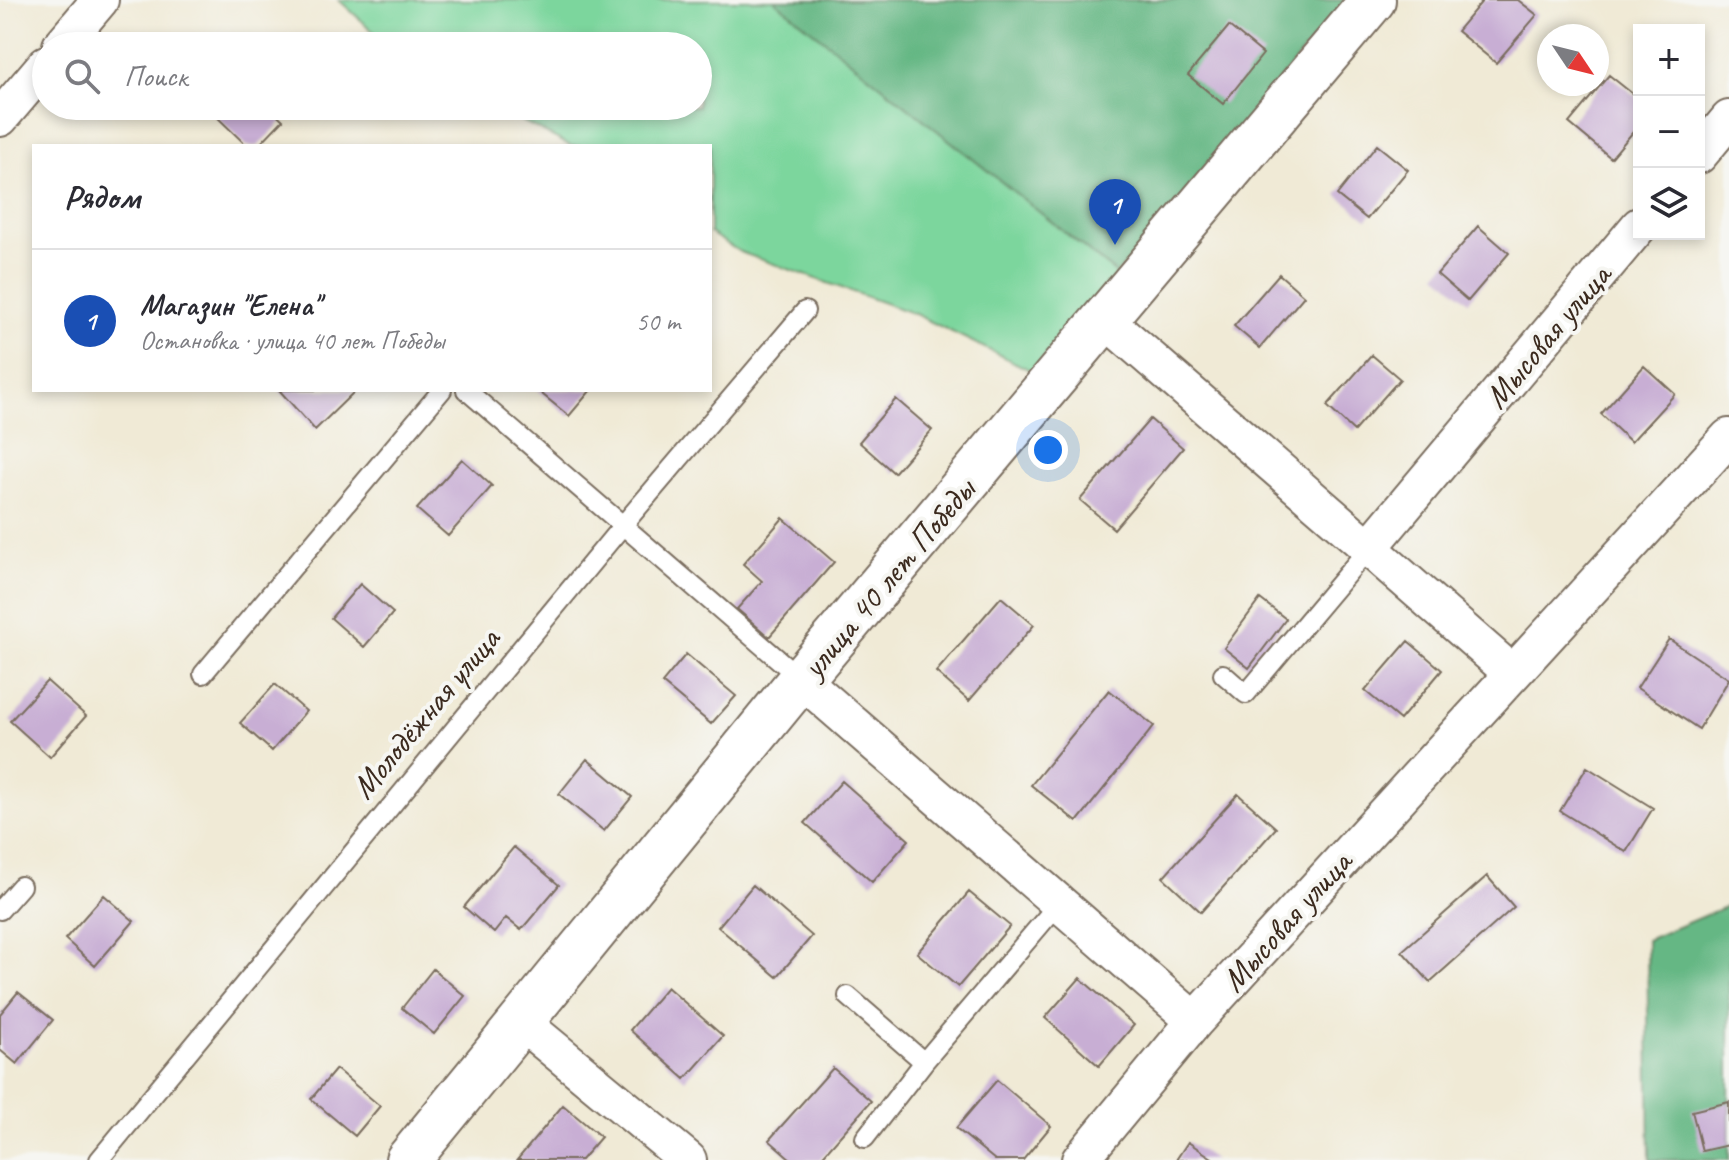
<!DOCTYPE html>
<html lang="ru">
<head>
<meta charset="utf-8">
<style>
	body { margin:0; font-family:Caveat,sans-serif; background:#f7f7f7; color:#2b2b33 }
	.controls { position:absolute; right:24px; top:24px; display:grid; overflow:hidden; border-radius:0px; box-shadow:0 4px 12px #0003 }
	.controls button { width:72px; height:72px; display:grid; place-items:center; padding:0; border:0; border-bottom:2px solid #e1e1e2; background:#fff; color:#2b2b33; font:40px sans-serif }
	.compass { position:absolute; left:1537px; top:24px; width:72px; height:72px; border-radius:50%; background:#fff; box-shadow:0 4px 12px #0003; rotate:125deg }
	.you { position:absolute; left:1048px; top:450px; width:28px; height:28px; margin:-20px; border:6px solid #fff; border-radius:50%; background:#1a73e8; box-shadow:0 0 0 12px #1a73e833 }
	.badge { display:grid; place-items:center; width:52px; height:52px; border-radius:50%; background:#d93025; color:#fff; font-size:26px; font-weight:700 }
	.pin { position:absolute; translate:-50% -66px; filter:drop-shadow(0 2px 4px #0008) }
	.pin::after { content:''; position:absolute; top:42px; width:28px; height:24px; background:inherit; clip-path:polygon(0 0,100% 0,50% 100%) }
	.list { margin:0; padding:0; list-style:none }
	h2 { display:flex; justify-content:space-between; align-items:center; height:104px; margin:0; padding:0 32px; font-size:34px }
	h2 small { font-size:26px; font-weight:400; color:#7c7c81 }
	.list li { display:grid; grid-template-columns:52px 1fr auto; gap:24px; align-items:center; box-sizing:border-box; height:144px; padding:0 32px; border-top:2px solid #e1e1e2 }
	.list b { display:block; font-size:30px; white-space:nowrap }
	.list p { margin:0; font-size:26px; white-space:nowrap; color:#7c7c81 }
	.list em { font-size:26px; font-style:normal; color:#7c7c81 }
	.icon { flex:none; width:44px; height:44px; fill:none; stroke:currentColor; stroke-width:2; stroke-linecap:round; stroke-linejoin:round }
	.map { position:relative; flex:none; width:1729px; height:1160px; overflow:hidden }
	.search { position:absolute; background:#fff; box-shadow:0 4px 12px #0003; left:32px; top:32px; width:680px; height:88px; display:flex; align-items:center; gap:20px; box-sizing:border-box; padding:0 28px; border-radius:44px; color:#7c7c81; font-size:30px }
	.panel { position:absolute; background:#fff; box-shadow:0 4px 12px #0003; left:32px; top:144px; width:680px; height:248px; border-radius:0px }
	.map>svg:first-child { display:block }
</style>
</head>
<body>
<div class="map">
<svg width="1729" height="1160" viewBox="0 0 1729 1160">
	<rect width="100%" height="100%" fill="#f6f6f2"/>
	<filter id="ink" filterUnits="userSpaceOnUse"><feTurbulence type="fractalNoise" baseFrequency=".0125" numOctaves="2"/><feDisplacementMap in="SourceGraphic" scale="16" xChannelSelector="R" yChannelSelector="G"/><feConvolveMatrix kernelMatrix="1 2 1 2 8 2 1 2 1" color-interpolation-filters="sRGB"/></filter>
	<filter id="wash" filterUnits="userSpaceOnUse"><feTurbulence type="fractalNoise" baseFrequency=".006" numOctaves="4" result="noise"/><feDisplacementMap in="SourceGraphic" scale="32" xChannelSelector="R" yChannelSelector="G"/><feGaussianBlur stdDeviation="1.8" result="paint"/><feColorMatrix in="noise" values="0 0 0 0 0 0 0 0 0 0 0 0 0 0 0 0 0 1.4 0 .05"/><feComposite in="paint" operator="in"/></filter>
	<g filter="url(#wash)">
		<rect width="100%" height="100%" fill="#f0ead6"/>
		<path fill="#7cd69d" stroke="#5c805e" stroke-width="2" d="M339,0h435l343,274 -85,97 -117,-57 -175,-62 -30,-19v-87h-139l-78,-40h205v-60h-309z"/>
		<path fill="#65b784" stroke="#507051" stroke-width="2" d="M774,0h572l-229,274z
			M1729,905v255h-79l-3,-220z"/>
		<g id="blocks">
			<path fill="#c8aed4" d="M1483,0h35l19,15 -41,48 -39,-32z
				M1229,26l34,28 -40,50 -35,-29z
				M1609,75l30,24v26l-28,33 -42,-35z
				M221,106h47l15,14 -25,26h-11l-33,-32z
				M1377,145l31,25 -41,49 -30,-24z
				M1478,226l31,27 -41,48 -31,-27z
				M1279,274l25,22 -44,52 -26,-22z
				M1372,355l28,24 -46,52 -27,-25z
				M1644,366l31,28 -44,48 -30,-28z
				M279,390h77l-41,40z
				M537,390h54l-22,26z
				M896,399l36,31 -38,43 -35,-31z
				M1150,419l33,29 -69,81 -34,-29z
				M462,459l30,27 -44,50 -31,-27z
				M783,518l51,44 -65,75 -32,-28 25,-28 -19,-17z
				M360,584l33,29 -29,34 -33,-29z
				M1001,597l33,28 -65,76 -33,-29z
				M1260,599l26,20 -37,49 -25,-20z
				M1669,639l60,40 -30,50 -62,-41z
				M1408,641l34,29 -42,50 -35,-29z
				M686,654l50,42 -25,28 -49,-41z
				M47,681l39,35 -36,41 -40,-36z
				M275,684l31,27 -34,40 -32,-28z
				M1109,690l45,36 -77,96 -46,-37z
				M587,759l45,38 -28,34 -45,-37z
				M1587,767l66,41 -27,44 -66,-41z
				M842,781l67,59 -37,42 -67,-59z
				M1238,794l38,34 -75,84 -38,-35z
				M514,847l45,38 -38,45 -15,-12 -12,15 -30,-26z
				M1487,876l27,31 -84,75 -28,-31z
				M753,885l59,51 -35,41 -59,-50z
				M969,892l41,34 -52,61 -41,-34z
				M104,895l30,26 -39,45 -30,-27z
				M433,969l32,27 -31,38 -32,-26z
				M1080,978l54,47 -35,41 -54,-48z
				M667,987l56,49 -38,43 -55,-49z
				M18,992l35,28 -36,44 -17,-14v-36z
				M833,1068l38,33 -52,59h-27l-23,-20z
				M336,1069l44,37 -25,30 -44,-37z
				M997,1080l54,46 -28,34h-28l-39,-32z
				M1729,1102v43l-27,6 -10,-40z
				M563,1105l38,32 -20,23h-64z
				M1188,1142l27,18h-39z"/>
		</g>
	</g>
	<g filter="url(#ink)">
		<use href="#blocks" fill-opacity="0" stroke="#7a6d5e" stroke-width="2"/>
		<g fill="none" stroke-linecap="round" stroke-linejoin="round">
			<defs>
				<path id="service" d="M466,390l335,289
					M203,674l239,-284
					M1223,674l23,20 123,-146
					M0,910l21,-24
					M848,996l76,66
					M865,1138l59,-76 135,-159
					M99,1160l524,-635 182,-214"/>
				<path id="minor" d="M61,46l39,-46
					M0,118l46,-54
					M1699,155l30,-36
					M1107,321l262,227 270,-322
					M1369,548l143,125
					M801,679l394,342 534,-584
					M521,1022l167,138
					M1080,1160l115,-139"/>
				<path id="tertiary" d="M408,1160l393,-481 572,-679"/>
			</defs>
			<use href="#service" stroke="#7a6d5e" stroke-width="22"/>
			<use href="#minor" stroke="#7a6d5e" stroke-width="40"/>
			<use href="#tertiary" stroke="#7a6d5e" stroke-width="48"/>
			<use href="#service" stroke="#fff" stroke-width="18"/>
			<use href="#minor" stroke="#fff" stroke-width="36"/>
			<use href="#tertiary" stroke="#fff" stroke-width="44"/>
		</g>
	</g>
	<g text-anchor="middle" dominant-baseline="central" stroke-width="8" stroke-linejoin="round" paint-order="stroke">
		<g font-size="34" fill="#3b2a1e" stroke="#f6f6f2">
			<text transform="translate(1547 336) rotate(-50)">Мысовая улица</text>
			<text transform="translate(888 578) rotate(-50)">улица 40 лет Победы</text>
			<text transform="translate(425 713) rotate(-50)">Молодёжная улица</text>
			<text transform="translate(1286 921) rotate(-48)">Мысовая улица</text>
		</g>
	</g>
</svg>
<div class="controls">
<button>+</button>
<button>−</button>
<button><svg class="icon" aria-label="layers" viewBox="0 0 24 24"><path d="M12 4l9 5-9 5-9-5zM3 14l9 5 9-5"/></svg></button>
</div>
<svg class="compass" viewBox="-18 -18 36 36"><path d="M0-13l5 13h-10z" fill="#e53935"/><path d="M0 13l5-13h-10z" fill="#7c7c81"/></svg>
<div class="you"></div>
<div class="pin badge" style="left:1115px;top:245px;background:#1a4fb4">1</div>
<div class="search"><svg class="icon" aria-label="search" viewBox="0 0 24 24"><circle cx="10" cy="10" r="6"/><path d="M15 15l6 6"/></svg>Поиск</div>
<section class="panel">
<h2>Рядом<small></small></h2>
<ul class="list">
<li><span class="badge" style="background:#1a4fb4">1</span><div><b>Магазин &quot;Елена&quot;</b><p>Остановка · улица 40 лет Победы</p></div><em>50 m</em></li>
</ul>
</section>
</div>
</body>
</html>
